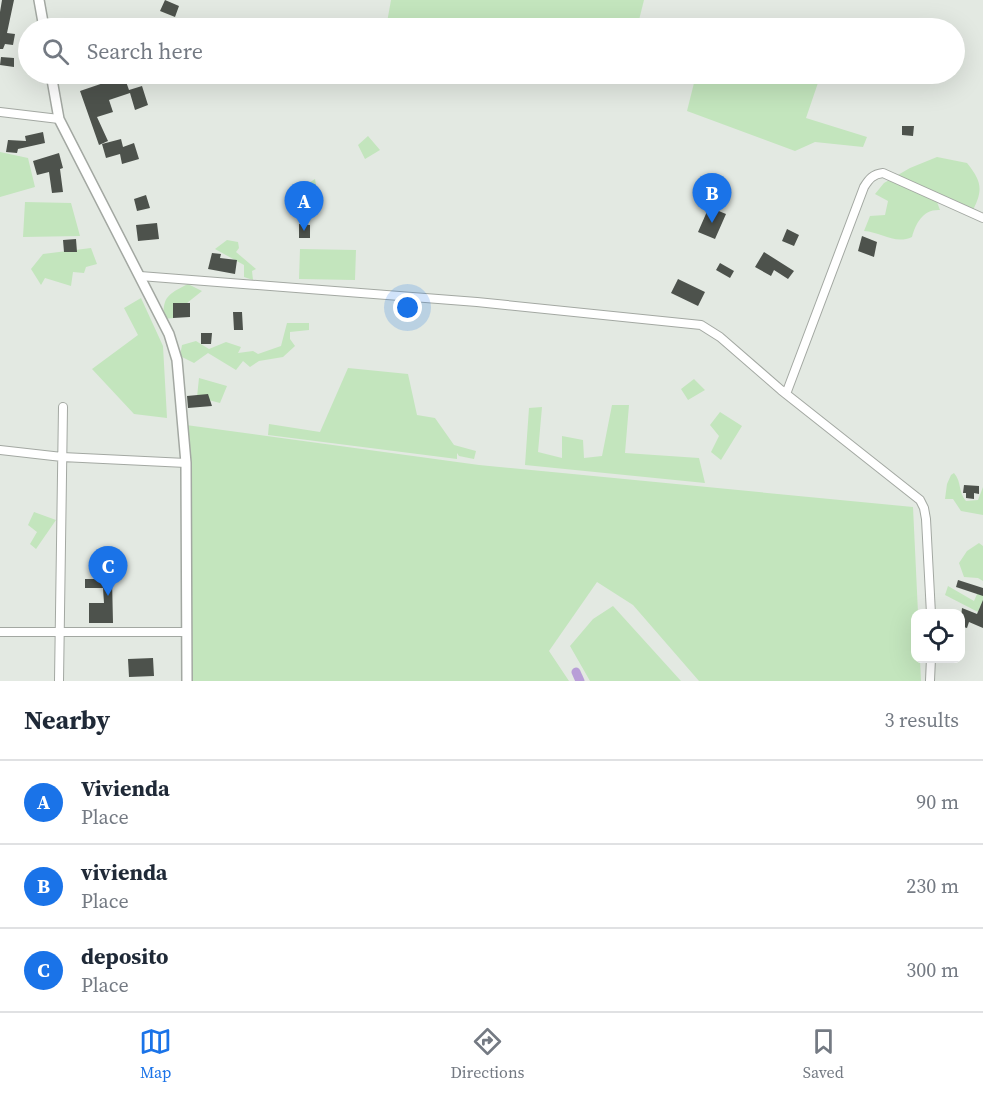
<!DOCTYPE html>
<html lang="en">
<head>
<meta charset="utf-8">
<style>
	body { margin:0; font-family:"Source Serif 4",serif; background:#f2f2f3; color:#1f2937 }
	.controls { position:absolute; right:18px; bottom:18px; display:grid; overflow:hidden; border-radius:12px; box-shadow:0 6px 24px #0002 }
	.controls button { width:54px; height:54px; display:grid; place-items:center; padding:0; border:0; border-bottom:2px solid #e0e1e3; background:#fff; color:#1f2937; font:30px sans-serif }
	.you { position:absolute; left:408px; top:308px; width:21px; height:21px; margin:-15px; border:4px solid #fff; border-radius:50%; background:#1a73e8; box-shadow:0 0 0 9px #1a73e833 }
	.badge { display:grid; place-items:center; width:39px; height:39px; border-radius:50%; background:#1a73e8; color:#fff; font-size:20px; font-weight:700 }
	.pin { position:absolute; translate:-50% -50px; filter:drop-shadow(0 2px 3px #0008) }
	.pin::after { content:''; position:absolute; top:32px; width:21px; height:18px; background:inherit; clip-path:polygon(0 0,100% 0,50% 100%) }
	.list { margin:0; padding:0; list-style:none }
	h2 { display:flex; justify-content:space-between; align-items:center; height:78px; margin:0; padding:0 24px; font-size:26px }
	h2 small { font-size:20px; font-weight:400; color:#747a83 }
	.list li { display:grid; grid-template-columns:39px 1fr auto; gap:18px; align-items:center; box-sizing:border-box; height:84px; padding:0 24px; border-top:2px solid #e0e1e3 }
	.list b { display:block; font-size:22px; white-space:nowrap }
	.list p { margin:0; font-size:20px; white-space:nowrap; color:#747a83 }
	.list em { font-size:20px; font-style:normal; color:#747a83 }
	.icon { flex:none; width:33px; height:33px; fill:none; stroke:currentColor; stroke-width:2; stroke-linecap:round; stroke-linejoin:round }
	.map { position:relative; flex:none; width:983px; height:681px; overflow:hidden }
	.search { position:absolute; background:#fff; box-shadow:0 6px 24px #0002; left:18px; right:18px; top:18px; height:66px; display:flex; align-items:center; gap:15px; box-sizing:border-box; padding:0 21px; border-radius:33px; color:#747a83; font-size:22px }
	.sheet { height:330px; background:#fff }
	nav { display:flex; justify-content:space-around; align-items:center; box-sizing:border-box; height:84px; border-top:2px solid #e0e1e3; background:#fff; font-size:16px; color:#747a83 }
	nav a { display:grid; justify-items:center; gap:3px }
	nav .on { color:#1a73e8 }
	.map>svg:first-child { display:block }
</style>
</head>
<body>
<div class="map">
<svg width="983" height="681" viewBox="0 0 983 681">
	<rect width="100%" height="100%" fill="#e3e9e2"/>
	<path fill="#c3e5bd" d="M391,0h253l-7,28h-251z
		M466,74h71l-16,10z
		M729,74h92l-15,44 61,19 -4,10 -48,-5 -20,9 -108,-40 8,-32 29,-1z
		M368,136l12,14 -15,9 -7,-14z
		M0,152l28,6 7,29 -35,10z
		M937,157l30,6c16,20 16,28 4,51l-23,-17 -14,-3 6,16c-17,-1 -24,13 -28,27 -17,8 -31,-5 -48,-6l6,-15 15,-1 3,-14 -13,-7 9,-11 26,-15z
		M315,179l3,19 -9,11 -14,-17z
		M25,202l46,1 9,33 -57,1z
		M227,240l11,2 1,6 -3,4 20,17 -4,2 1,9 -9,-3v-12l-29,-16z
		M91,248l6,16 -11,3 -2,6 -11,-1 -2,14 -26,-8 -4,7 -10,-16 12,-15z
		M300,249l56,1 -1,30 -56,-1z
		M188,284l14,7 -15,12h-14v15l-9,1c-2,-23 5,-25 24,-35z
		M141,298l22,48 4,72 -33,-4 -42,-45 46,-34 -14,-27z
		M287,323h22v7l-19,2v7l5,7 -12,11 -24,4 -9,6 -7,-6 -7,9 -28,-17 -14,10 -14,-7 2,-11 14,-4 13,8 17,-7 15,5 -3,6 15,-2 5,3 23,-8z
		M348,368l60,6 9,41 18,3 19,27 22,6 -2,8 -15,-3 -2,-3v6l-189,-24 1,-11 51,8z
		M199,378l28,8 -7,17 -23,-6z
		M694,379l11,11 -17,10 -7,-11z
		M612,405h17l-4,48 74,5 6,25 -180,-18 4,-57 13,-1 -4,45 24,6v-22l21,4 1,18 18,-2z
		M720,412l22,14 -21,34 -10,-8 8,-16 -9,-11z
		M186,425l293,40 434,42 5,106 -2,1v44l4,1 1,22h-222l-66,-76 -36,-23 -48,69 20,30h-383z
		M954,473c8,9 4,20 12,28l12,-1 5,-13v28l-22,-4 -8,-12h-8l2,-15 4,-9z
		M34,512l22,8 -20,29 -6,-5 7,-12 -9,-7z
		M979,543l4,3v35l-5,-3 -14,-1 -5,-14 8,-12z
		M948,586l26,15 3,-7 6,-4v19l-3,-2 -2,5 -33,-17z
		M613,606l68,75h-91l-20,-35 23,-27z"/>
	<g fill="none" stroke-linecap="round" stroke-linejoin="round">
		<path stroke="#b89ed7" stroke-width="9" d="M576,672l4,9"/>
	</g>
	<path fill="#4d524c" d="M2,0h12l-7,33 8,1 -2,11 -8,-1 -2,5h-3v-37z
		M165,0l14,6 -4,11 -15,-6z
		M1,57l13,1v9l-14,-2z
		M124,76l5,14 13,-4 6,19 -13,5 -5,-17 -21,7 4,12 -16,5 11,24 -9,4 -19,-54z
		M902,126h12l-1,10 -11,-1z
		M43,132l2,11 -27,6 -1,4 -11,-1 2,-12 18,1 -1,-5z
		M121,139l2,8 11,-4 5,16 -17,5 -2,-10 -14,4 -4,-14z
		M59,153l4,15 -3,1 3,23 -11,1 -3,-21 -12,3 -4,-14z
		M146,195l4,13 -13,3 -3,-12z
		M709,207l17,7 -11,25 -17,-7z
		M157,223l2,16 -21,2 -2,-16z
		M299,224l11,1v13h-11z
		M787,229l12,6 -5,11 -12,-5z
		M862,236l15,6 -3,15 -16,-6z
		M76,239l1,13h-13l-1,-12z
		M764,252l30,19 -6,8 -14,-9 -3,6 -16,-9z
		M212,253l9,1 -1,4 17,2 -2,14 -27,-5z
		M720,263l14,8 -4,7 -14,-8z
		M678,279l27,13 -7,14 -27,-13z
		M173,303h17v14l-17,1z
		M233,312h9l1,18h-9z
		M201,333h11l-1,11h-10z
		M208,394l4,12 -24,2 -1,-12z
		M964,485l15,1v8l-5,-1v6l-8,-1v-5h-3z
		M85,579h27l1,44h-24v-20h15l-1,-15h-18z
		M958,580l25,8v8l-27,-9z
		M983,600v28l-14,-6 -2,6 -7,-2 2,-18 15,6z
		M153,658l1,18 -25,1 -1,-18z"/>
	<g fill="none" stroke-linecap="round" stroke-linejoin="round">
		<defs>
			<path id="minor" d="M0,112l59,7
				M140,276l337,26 224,23 19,12 61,53 139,110 4,8 2,11 5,95
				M786,394l78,-207c5,-8 9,-13 19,-14l100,45
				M0,450l62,7 124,6
				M0,632h187
				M59,681l4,-274
				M930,681l1,-23"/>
			<path id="tertiary" d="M39,0l5,28
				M51,74l8,45 110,215 8,26 9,103 1,218"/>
		</defs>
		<use href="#minor" stroke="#a3a8a2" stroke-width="10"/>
		<use href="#tertiary" stroke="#a3a8a2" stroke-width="12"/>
		<use href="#minor" stroke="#fff" stroke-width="8"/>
		<use href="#tertiary" stroke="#fff" stroke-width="9"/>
	</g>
</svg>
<div class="controls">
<button><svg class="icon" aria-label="locate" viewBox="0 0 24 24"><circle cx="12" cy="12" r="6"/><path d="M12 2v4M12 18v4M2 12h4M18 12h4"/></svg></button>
</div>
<div class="you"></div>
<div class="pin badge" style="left:304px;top:231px">A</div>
<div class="pin badge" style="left:712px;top:223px">B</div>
<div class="pin badge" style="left:108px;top:596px">C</div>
<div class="search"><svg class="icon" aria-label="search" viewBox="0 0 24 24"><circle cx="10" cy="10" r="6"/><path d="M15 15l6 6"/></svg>Search here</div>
</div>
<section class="sheet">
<h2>Nearby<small>3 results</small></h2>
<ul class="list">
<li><span class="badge">A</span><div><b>Vivienda</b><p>Place</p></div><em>90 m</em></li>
<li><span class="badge">B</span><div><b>vivienda</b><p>Place</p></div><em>230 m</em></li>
<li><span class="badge">C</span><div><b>deposito</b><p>Place</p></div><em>300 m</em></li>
</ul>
</section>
<nav>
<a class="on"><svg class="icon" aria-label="map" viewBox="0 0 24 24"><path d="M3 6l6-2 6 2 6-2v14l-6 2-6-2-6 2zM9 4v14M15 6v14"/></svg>Map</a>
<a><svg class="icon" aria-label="directions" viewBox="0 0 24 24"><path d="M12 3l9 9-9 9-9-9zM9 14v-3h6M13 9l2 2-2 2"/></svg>Directions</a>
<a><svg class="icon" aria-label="saved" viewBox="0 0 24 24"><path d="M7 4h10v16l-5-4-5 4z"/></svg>Saved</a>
</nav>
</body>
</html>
